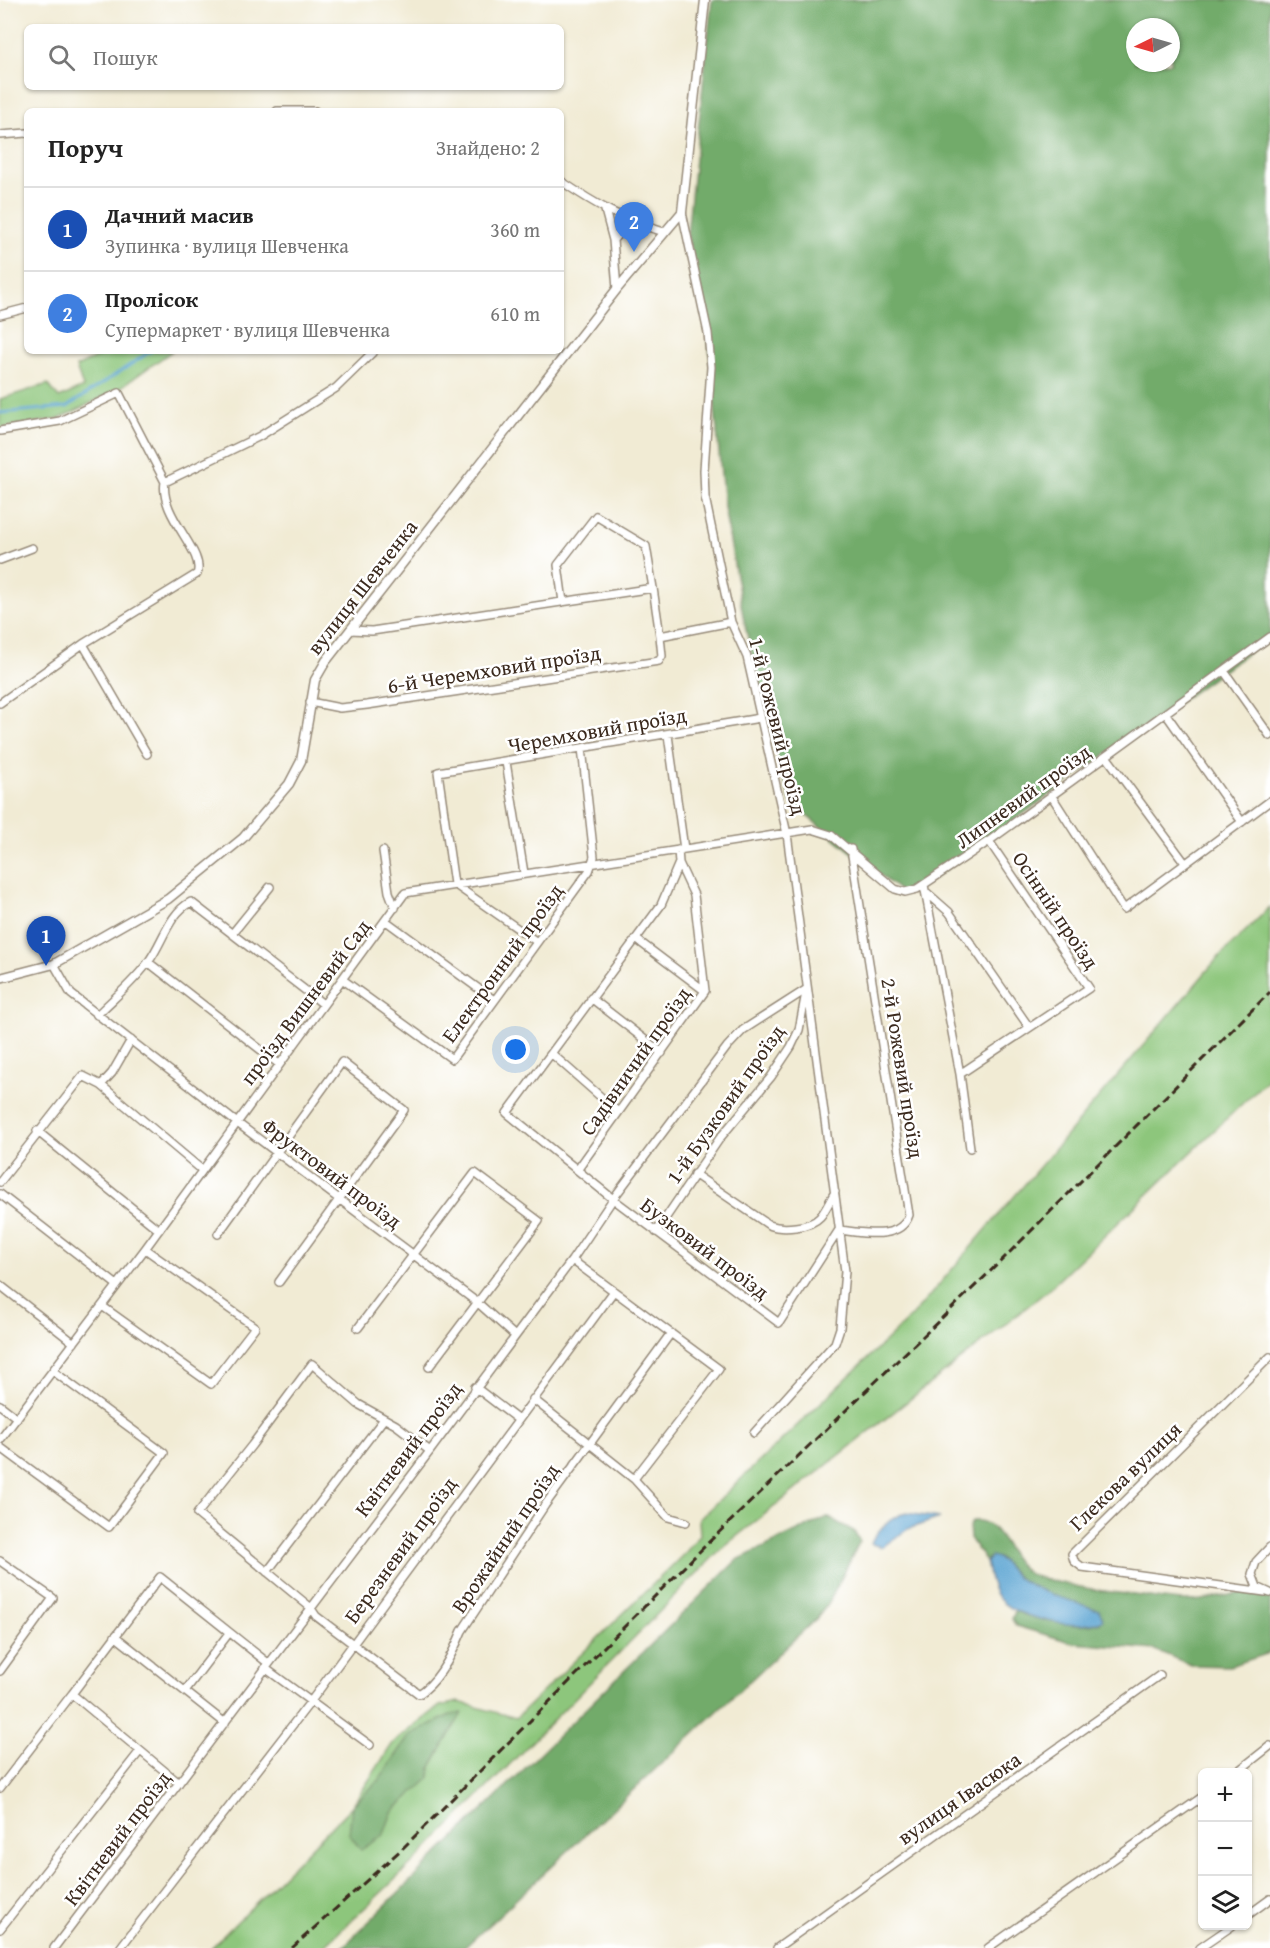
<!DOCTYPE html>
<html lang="uk">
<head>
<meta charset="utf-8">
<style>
	body { margin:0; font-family:"Gentium Book Plus",serif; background:#f6f6f6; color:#222 }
	.controls { position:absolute; right:18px; bottom:18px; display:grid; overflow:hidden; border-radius:9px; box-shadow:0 2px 4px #0004 }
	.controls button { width:54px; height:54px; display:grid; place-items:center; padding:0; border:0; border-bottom:2px solid #e0e0e0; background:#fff; color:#222; font:30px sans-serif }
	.compass { position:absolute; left:1126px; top:18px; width:54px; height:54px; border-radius:50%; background:#fff; box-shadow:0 2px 4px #0004; rotate:265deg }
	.you { position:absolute; left:516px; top:1050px; width:21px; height:21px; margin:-15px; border:4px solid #fff; border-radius:50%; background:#1a73e8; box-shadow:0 0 0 9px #1a73e833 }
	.badge { display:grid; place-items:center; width:39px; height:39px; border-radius:50%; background:#d93025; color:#fff; font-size:20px; font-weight:700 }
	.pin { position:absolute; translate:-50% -50px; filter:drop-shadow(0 2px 3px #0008) }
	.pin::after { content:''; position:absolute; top:32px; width:21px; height:18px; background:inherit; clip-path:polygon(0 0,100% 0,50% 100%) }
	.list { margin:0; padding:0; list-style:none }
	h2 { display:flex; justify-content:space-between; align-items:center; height:78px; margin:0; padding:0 24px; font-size:26px }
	h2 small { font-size:20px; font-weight:400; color:#767676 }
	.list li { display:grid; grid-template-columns:39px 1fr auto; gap:18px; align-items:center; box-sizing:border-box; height:84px; padding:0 24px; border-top:2px solid #e0e0e0 }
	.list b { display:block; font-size:22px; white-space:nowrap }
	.list p { margin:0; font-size:20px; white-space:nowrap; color:#767676 }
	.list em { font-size:20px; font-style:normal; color:#767676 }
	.icon { flex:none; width:33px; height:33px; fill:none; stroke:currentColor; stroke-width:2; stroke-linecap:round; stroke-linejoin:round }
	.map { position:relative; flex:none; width:1270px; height:1948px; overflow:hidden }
	.search { position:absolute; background:#fff; box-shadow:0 2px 4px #0004; left:24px; top:24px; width:540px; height:66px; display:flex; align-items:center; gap:15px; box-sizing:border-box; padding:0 21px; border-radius:9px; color:#767676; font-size:22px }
	.panel { position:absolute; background:#fff; box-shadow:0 2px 4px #0004; left:24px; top:108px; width:540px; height:246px; border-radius:9px }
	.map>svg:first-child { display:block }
</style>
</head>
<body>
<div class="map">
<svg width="1270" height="1948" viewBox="0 0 1270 1948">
	<rect width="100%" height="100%" fill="#fff"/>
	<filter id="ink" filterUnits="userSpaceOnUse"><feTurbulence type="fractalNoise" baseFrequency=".0167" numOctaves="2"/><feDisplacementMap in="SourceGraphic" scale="12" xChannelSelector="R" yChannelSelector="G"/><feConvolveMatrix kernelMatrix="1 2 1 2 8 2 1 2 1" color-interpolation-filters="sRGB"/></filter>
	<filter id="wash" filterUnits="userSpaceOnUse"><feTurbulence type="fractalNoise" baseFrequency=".008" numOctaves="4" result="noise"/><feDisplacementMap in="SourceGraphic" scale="24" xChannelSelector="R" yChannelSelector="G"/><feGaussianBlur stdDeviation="1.35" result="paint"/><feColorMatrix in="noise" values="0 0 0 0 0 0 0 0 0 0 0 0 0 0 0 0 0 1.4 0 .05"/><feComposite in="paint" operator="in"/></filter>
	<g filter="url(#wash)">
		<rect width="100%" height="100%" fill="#f1ebd4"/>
		<path fill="#8dc67b" stroke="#64784c" stroke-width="1.5" d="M111,351h61l-55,39 -58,29 -59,9v-29l48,-15 11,14 24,-11 -7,-20z
			M1270,907v170l-223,214 -325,257 -306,312 -94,88h-111l141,-142 41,-63 47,-37 19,-4 57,16 170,-166 14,-17 -1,-16 214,-204 304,-356z"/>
		<path fill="#72ab6b" stroke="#566a44" stroke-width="1.5" fill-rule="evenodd" d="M712,0h558v637l-346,248 -23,7 -110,-89 -26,-89 -21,-93 -20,-114 -16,-174 -21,-99zM1135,27h36v36h-36z
			M827,1517l27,14 6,10 -32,63 -11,14 -353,330h-122l395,-388z
			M973,1521c30,-4 35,47 61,55 36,11 72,16 109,20 15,2 30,5 45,5 27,0 54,-13 82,-8v60l-40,13 -39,-1 -36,-15 -81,-7 -58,-17 -4,-7 3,-8c18,8 67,20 85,11l-78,-41 -23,-23h-11l-2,4 -16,-24 -1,-12z
			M462,1713l-31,54 -1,11 -38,34 -8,22 -23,16 -12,-16 3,-28 28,-27 30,-44 40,-20z"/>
		<path fill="#59a3d1" stroke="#4a6678" stroke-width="1.5" d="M907,1513l33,5 -32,11 -26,18 -11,-3c3,-10 20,-29 36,-31z
			M991,1556c13,2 18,16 29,23 23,15 52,22 79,31l4,9c-16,15 -88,-2 -102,-18 -10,-10 -12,-26 -15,-39z"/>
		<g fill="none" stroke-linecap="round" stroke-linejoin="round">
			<path stroke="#59a3d1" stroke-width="3" d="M0,413l67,-6 84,-56"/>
		</g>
	</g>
	<g filter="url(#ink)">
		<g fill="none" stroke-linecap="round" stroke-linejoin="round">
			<defs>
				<path id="minor" d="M277,111h38
					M0,135l27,-2
					M561,181c35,24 62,39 103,51
					M605,210l8,30 4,49
					M682,212l26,121 3,34 -7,103 1,27 26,125 16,35 40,177 58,437 -5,57 -5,15 -81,90
					M613,240l16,-18
					M0,315l27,-7
					M0,431l60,-10 59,-28 46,89
					M0,560l32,-12
					M563,602l-5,-37 38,-49 50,30 7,42
					M350,630l22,1 281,-43 7,48
					M83,644l64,110
					M1224,671l46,65
					M310,702l30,6 27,-3 292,-44 3,-5 -2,-20 71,-14
					M0,703l83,-59 114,-70c9,-22 -38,-58 -32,-92l95,-46 76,-48 38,-37
					M1166,714l76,108
					M668,735l16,114
					M1106,756l79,107
					M506,762l18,111
					M1051,795l73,114 146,-108
					M678,850l1,13 -18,42 -154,208 106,86 166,124 60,-93c21,2 61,12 70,-15l-58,-366
					M383,851l6,41 6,16
					M924,885l36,189 129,-86 -100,-147
					M925,891l24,21 80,115
					M386,921l108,79
					M232,934l38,-47
					M636,939l69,52
					M537,942l-83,-58 -16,-112 322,-54
					M148,962l131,102
					M54,964l17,30 165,128 242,181 36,32
					M342,979l110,80 137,-188 5,-14 -12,-109
					M591,998l71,55
					M97,1015c17,-17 38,-34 52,-54 14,-19 20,-48 42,-59l132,102
					M552,1054l66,58
					M960,1074l10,74
					M101,1085l11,-12 19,-33
					M37,1131l122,99
					M578,1169l127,-178 -11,-96 -15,-32
					M694,1174l75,51c13,5 41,3 51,-8 6,-7 10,-17 15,-25
					M0,1182l83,-106 18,9 101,85
					M0,1194l117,91
					M656,1232l64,-94 51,-61 20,-30 8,-17 6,-32
					M218,1234l124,-172 62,48 -125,172
					M572,1260l147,109 -85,110
					M0,1285l74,58
					M102,1306l109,78 44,-57 -110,-78
					M358,1328l117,-155 64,48 -110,146
					M475,1387l42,32
					M533,1399l101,80 34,38 18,5
					M0,1405l17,13
					M0,1440l145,-191 260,-356 407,-64 19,6 64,54 10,3 12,-3 72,-48 281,-204
					M0,1447l109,80 55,-74 -111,-82
					M430,1451l-34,-26 -38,-21 -46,-40 -60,81 -55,69 113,93 6,9 103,78c19,-12 34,-41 43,-63l83,-126 126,-172
					M1270,1547l-14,15 -4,12 5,13 13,6
					M0,1561l53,37 -53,73
					M267,1572l116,-152
					M1265,1592l-183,-25 -8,-6 -2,-7 198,-197
					M115,1636l110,87
					M265,1668l105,77
					M185,1691l44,-58
					M72,1694l88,-117 108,86
					M1237,1772l33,-26
					M0,1788l72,-94 107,89
					M1248,1915l22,-16
					M0,1929l140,-178
					M54,1948l376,-497 142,-191 41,-61 114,-152 16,-17 64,-41
					M120,1948l191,-247 303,-410
					M777,1948l383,-273
					M988,1948l214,-151
					M1200,1948l32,-22"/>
				<path id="tertiary" d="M0,978l54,-14 114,-65 75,-61 46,-54 12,-23 14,-81 11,-19 291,-372 65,-77 23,-212"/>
			</defs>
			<use href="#minor" stroke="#968a79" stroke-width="10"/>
			<use href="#tertiary" stroke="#968a79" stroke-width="11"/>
			<use href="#minor" stroke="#fff" stroke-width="7"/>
			<use href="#tertiary" stroke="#fff" stroke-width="8"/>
			<path stroke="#3b2a1e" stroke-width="3" stroke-dasharray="9 4.5" stroke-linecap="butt" d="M292,1948l112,-101 307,-307 289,-278 270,-270"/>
		</g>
	</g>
	<g text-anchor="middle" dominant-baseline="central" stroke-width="5" stroke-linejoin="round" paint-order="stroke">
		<g font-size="21" fill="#3b2a1e" stroke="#fff">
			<text transform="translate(362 587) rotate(-52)">вулиця Шевченка</text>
			<text transform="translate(494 669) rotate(-9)">6-й Черемховий проїзд</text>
			<text transform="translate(778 726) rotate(76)">1-й Рожевий проїзд</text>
			<text transform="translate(597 730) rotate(-10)">Черемховий проїзд</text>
			<text transform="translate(1023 796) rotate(-36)">Липневий проїзд</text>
			<text transform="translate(1056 910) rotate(56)">Осінній проїзд</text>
			<text transform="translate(502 963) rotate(-54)">Електронний проїзд</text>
			<text transform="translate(305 1002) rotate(-53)">проїзд Вишневий Сад</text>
			<text transform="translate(635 1061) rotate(-55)">Садівничий проїзд</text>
			<text transform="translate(903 1068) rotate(81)">2-й Рожевий проїзд</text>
			<text transform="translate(725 1104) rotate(-55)">1-й Бузковий проїзд</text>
			<text transform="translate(332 1173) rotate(37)">Фруктовий проїзд</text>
			<text transform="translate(705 1248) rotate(37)">Бузковий проїзд</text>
			<text transform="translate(408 1449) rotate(-53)">Квітневий проїзд</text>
			<text transform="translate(1125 1476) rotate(-44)">Глекова вулиця</text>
			<text transform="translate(505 1538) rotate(-56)">Врожайний проїзд</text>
			<text transform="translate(400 1550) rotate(-54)">Березневий проїзд</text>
			<text transform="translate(959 1798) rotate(-35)">вулиця Івасюка</text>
			<text transform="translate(117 1838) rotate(-53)">Квітневий проїзд</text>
		</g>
	</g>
</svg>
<div class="controls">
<button>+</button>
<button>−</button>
<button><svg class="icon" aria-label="layers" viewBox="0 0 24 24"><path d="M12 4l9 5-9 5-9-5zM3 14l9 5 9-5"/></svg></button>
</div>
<svg class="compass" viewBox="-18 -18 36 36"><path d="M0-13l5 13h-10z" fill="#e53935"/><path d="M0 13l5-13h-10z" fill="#767676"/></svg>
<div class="you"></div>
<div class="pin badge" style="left:46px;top:966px;background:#1a4fb4">1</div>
<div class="pin badge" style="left:634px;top:252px;background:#3f7fe0">2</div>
<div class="search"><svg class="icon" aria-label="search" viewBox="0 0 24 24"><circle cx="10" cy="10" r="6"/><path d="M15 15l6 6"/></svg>Пошук</div>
<section class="panel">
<h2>Поруч<small>Знайдено: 2</small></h2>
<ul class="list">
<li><span class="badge" style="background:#1a4fb4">1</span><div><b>Дачний масив</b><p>Зупинка · вулиця Шевченка</p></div><em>360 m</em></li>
<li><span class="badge" style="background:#3f7fe0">2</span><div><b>Пролісок</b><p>Супермаркет · вулиця Шевченка</p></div><em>610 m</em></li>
</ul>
</section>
</div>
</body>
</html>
